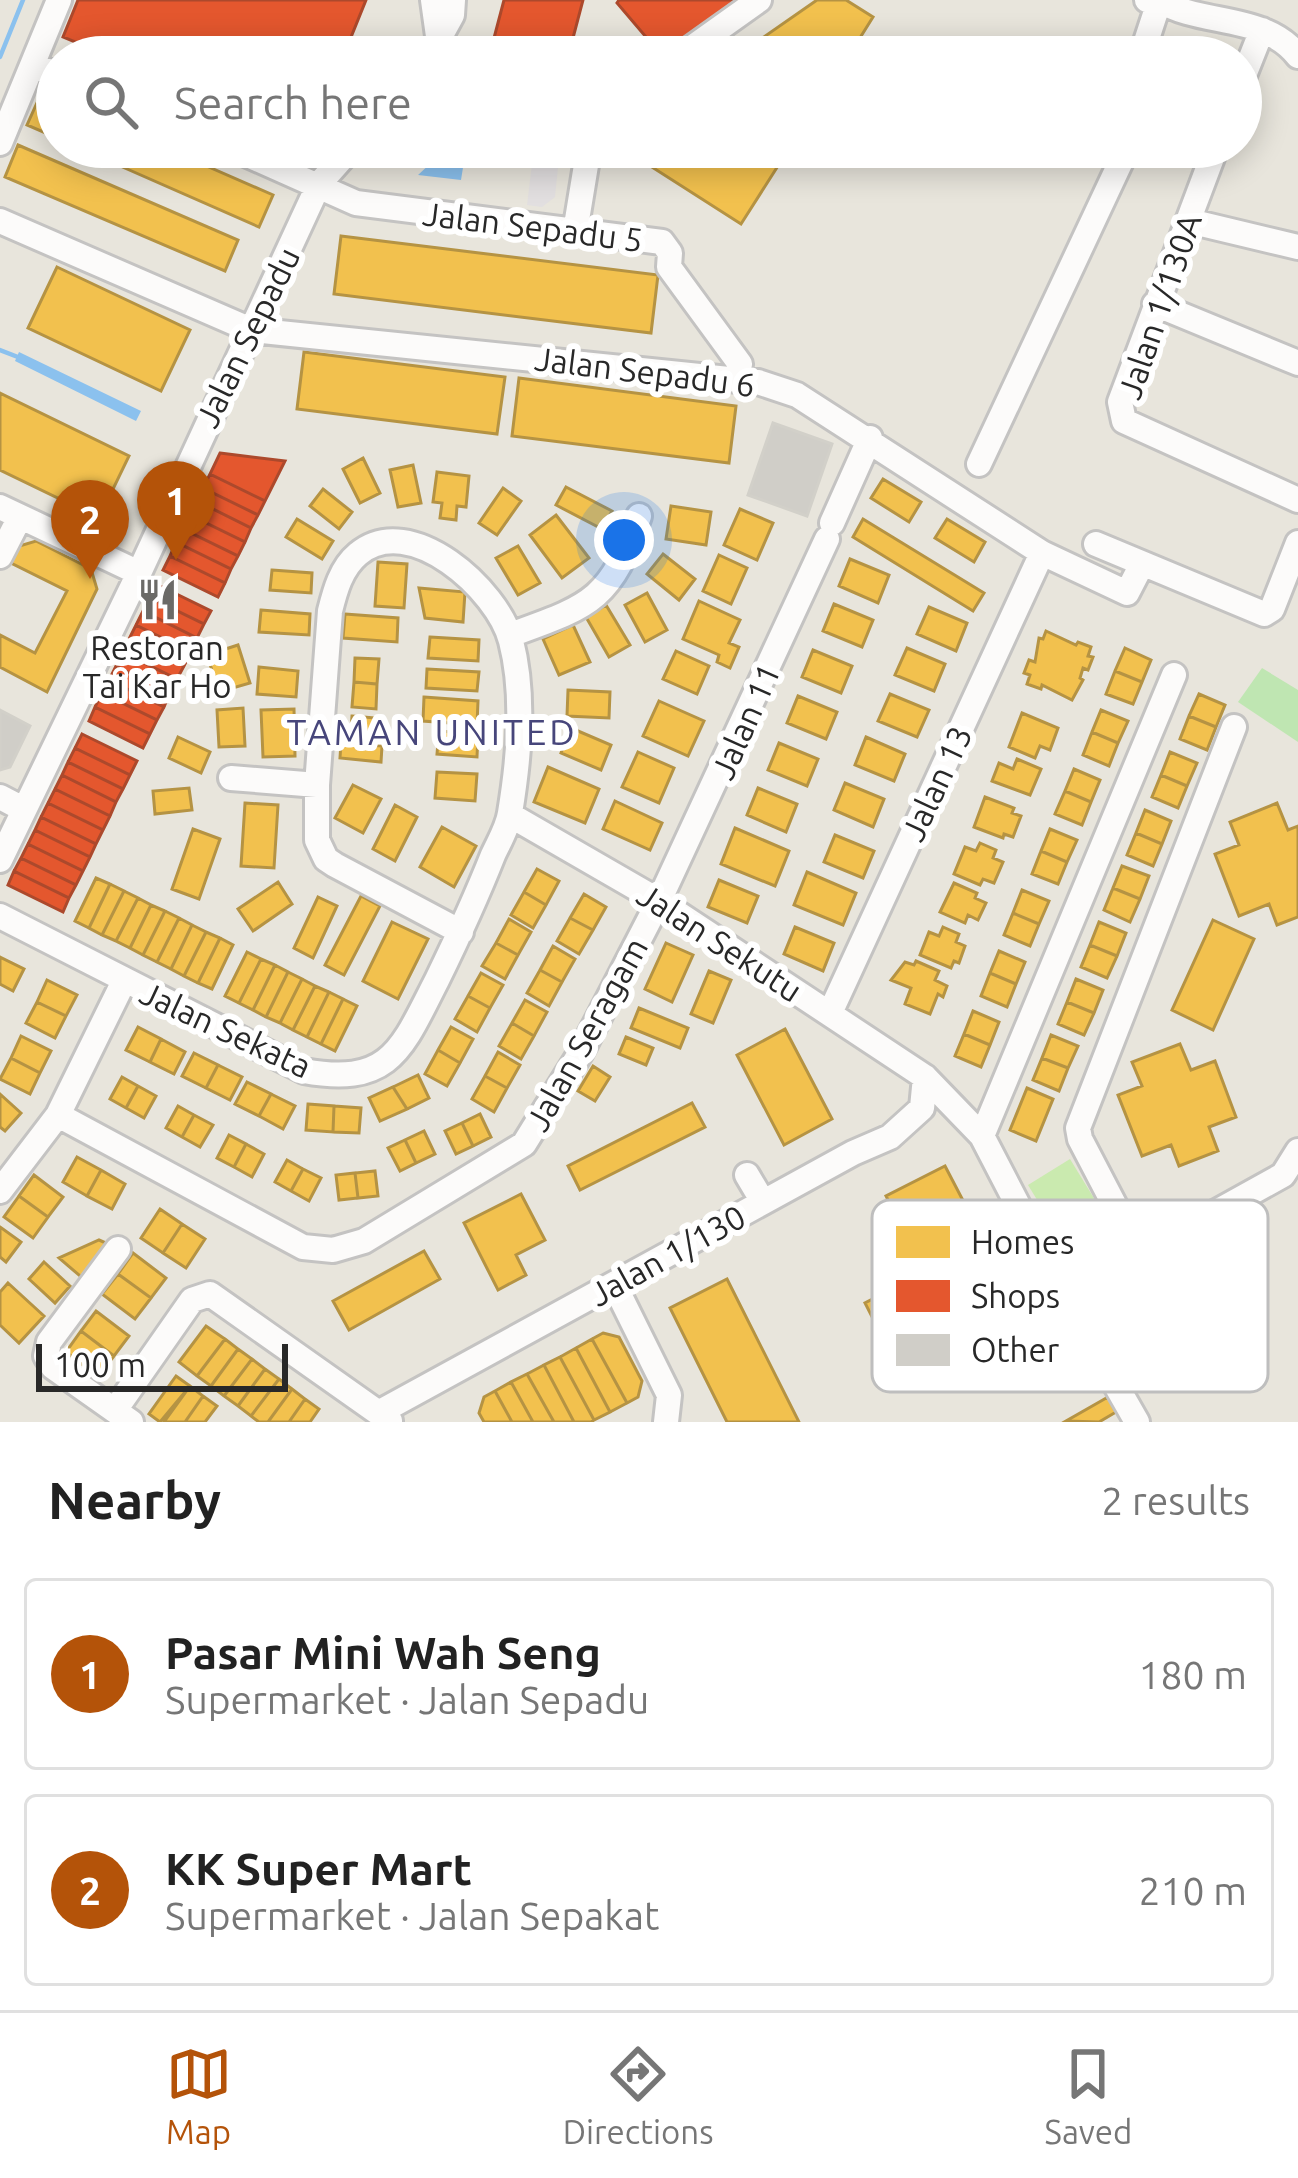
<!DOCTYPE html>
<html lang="en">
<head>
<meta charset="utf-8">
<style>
	body { margin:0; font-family:Ubuntu,sans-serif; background:#f6f6f6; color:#222 }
	.scale { position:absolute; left:36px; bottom:30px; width:252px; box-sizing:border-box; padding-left:12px; border:6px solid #282828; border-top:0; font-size:33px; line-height:42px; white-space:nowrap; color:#282828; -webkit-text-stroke:9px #fff; paint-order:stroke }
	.you { position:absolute; left:624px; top:540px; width:42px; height:42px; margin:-30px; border:9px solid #fff; border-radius:50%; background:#1a73e8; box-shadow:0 0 0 18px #1a73e833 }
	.badge { display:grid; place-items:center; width:78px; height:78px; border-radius:50%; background:#b45309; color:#fff; font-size:39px; font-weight:700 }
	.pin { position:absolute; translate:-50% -99px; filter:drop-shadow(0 3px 6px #0008) }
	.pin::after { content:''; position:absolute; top:63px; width:42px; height:36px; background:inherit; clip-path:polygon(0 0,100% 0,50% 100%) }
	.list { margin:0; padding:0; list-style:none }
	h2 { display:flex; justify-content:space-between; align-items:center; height:156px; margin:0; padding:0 48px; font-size:51px }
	h2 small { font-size:39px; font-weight:400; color:#767676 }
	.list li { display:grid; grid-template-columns:78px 1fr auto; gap:36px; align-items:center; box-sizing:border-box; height:192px; margin:0 24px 24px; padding:0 24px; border:3px solid #e0e0e0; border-radius:12px }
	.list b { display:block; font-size:45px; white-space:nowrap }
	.list p { margin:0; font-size:39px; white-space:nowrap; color:#767676 }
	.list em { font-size:39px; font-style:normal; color:#767676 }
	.icon { flex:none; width:66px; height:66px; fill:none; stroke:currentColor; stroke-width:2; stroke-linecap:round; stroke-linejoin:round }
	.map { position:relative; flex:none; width:1298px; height:1422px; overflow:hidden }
	.search { position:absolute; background:#fff; box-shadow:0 6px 30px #0003; left:36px; right:36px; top:36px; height:132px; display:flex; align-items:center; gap:30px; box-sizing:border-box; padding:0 42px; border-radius:66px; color:#767676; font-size:45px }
	.sheet { height:588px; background:#fff }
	nav { display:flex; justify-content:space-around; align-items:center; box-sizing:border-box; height:168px; border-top:3px solid #e0e0e0; background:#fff; font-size:33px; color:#767676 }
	nav a { display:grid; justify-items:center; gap:6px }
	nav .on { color:#b45309 }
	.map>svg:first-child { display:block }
</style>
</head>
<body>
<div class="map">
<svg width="1298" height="1422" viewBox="0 0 1298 1422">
	<rect width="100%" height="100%" fill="#e8e5dc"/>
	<path fill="#e2dfe0" d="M534,147l25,11 -4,39 -13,10 -15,-2z"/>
	<path fill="#bfe6b2" d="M1262,668l36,22v52l-60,-40z"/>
	<path fill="#caeaaf" d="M1070,1159l41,67 -42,26 -41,-67z"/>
	<path fill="#8bc1ee" d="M448,147l18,2 -5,31 -43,-5z
		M19,352l122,59 -5,10 -121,-60z"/>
	<path fill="#f2c14e" stroke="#b59343" stroke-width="3" d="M817,0h29l27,17 -25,40h-113z
		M41,94l16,7v37l-30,-13z
		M18,145l220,95 -13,31 -220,-94z
		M77,147h86l110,48 -14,32z
		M633,147h157l-49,77 -111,-71z
		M341,236l317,39 -7,58 -317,-39z
		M57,267l133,63 -29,61 -133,-63z
		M304,352l201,25 -8,57 -200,-25z
		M519,378l217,28 -7,57 -217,-27z
		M0,393l129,63 -30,62 -99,-48z
		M363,458l17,35 -20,10 -17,-34z
		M413,465l8,38 -23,4 -8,-37z
		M437,472l32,4 -3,31 -9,-1 -1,14 -16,-2 2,-15 -9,-1z
		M883,479l38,23 -12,20 -38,-24z
		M566,487l46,24 -10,18 -46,-24z
		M503,488l18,13 -24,34 -18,-12z
		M323,489l29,23 -13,17 -29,-23z
		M671,506l40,6 -5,33 -40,-6z
		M740,509l33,14 -16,37 -33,-15z
		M556,515l33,43 -27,20 -32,-43z
		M297,519l36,22 -11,18 -36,-22z
		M863,519l121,74 -11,18 -120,-74z
		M947,519l38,23 -11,20 -39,-24z
		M36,541l55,28 6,20 -50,103 -47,-25v-32l35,18 32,-62 -58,-29 7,-15z
		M518,546l22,37 -22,12 -22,-37z
		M663,554l32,25 -16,21 -32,-26z
		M719,555l28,13 -16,36 -28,-13z
		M850,559l39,16 -11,28 -39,-17z
		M378,562l29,2 -3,44 -29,-2z
		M272,570l40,3 -1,20 -41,-3z
		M419,588l46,4 -2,30 -38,-4z
		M647,593l20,37 -22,12 -20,-37z
		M699,601l41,19 -11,23 10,4 -9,21 -13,-6 2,-7 -36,-16z
		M834,604l39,16 -11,27 -39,-16z
		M606,605l24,40 -21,12 -23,-40z
		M929,607l38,16 -11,28 -39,-17z
		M261,610l49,4 -1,21 -50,-3z
		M345,614l53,4 -1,24 -54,-4z
		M573,625l17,37 -31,13 -16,-36z
		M1046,631l30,14 2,-3 13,5 -3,9 5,1 -5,13 -5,-2 -3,10 3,2 -11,20 -30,-15 -1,4 -14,-5 3,-9 -6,-2 5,-13 6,2 4,-24 4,1z
		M430,637l49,3 -1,21 -50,-3z
		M238,645l12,38 -31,9 -12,-37z
		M907,648l38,16 -11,27 -39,-16z
		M1125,648l26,12 -9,22 -27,-11z
		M813,650l39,16 -11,27 -39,-16z
		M676,651l33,15 -12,28 -34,-15z
		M355,658l24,1 -2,25 -23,-2z
		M259,667l39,4 -2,26 -39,-3z
		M427,669l52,3 -2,19 -51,-3z
		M1115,671l27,11 -9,22 -27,-10z
		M354,682l23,2 -1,25 -24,-2z
		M568,690l42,2 -1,26 -42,-2z
		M890,694l39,16 -12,27 -39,-16z
		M1199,694l26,11 -9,22 -27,-11z
		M798,696l39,16 -11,27 -39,-16z
		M424,697l54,4 -1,24 -54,-4z
		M659,701l45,20 -16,35 -45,-20z
		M243,708l2,38 -26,1 -2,-37z
		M294,709l1,47 -32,1 -2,-47z
		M1101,710l27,11 -10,22 -26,-11z
		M1022,713l36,15 -8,22 -10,-4 -5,12 -26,-11z
		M352,716l24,2 -2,27 -24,-1z
		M1189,716l27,11 -9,23 -27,-11z
		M571,728l40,17 -10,25 -40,-17z
		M439,731l39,3 -1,23 -40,-3z
		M1092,732l26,11 -9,23 -26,-11z
		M178,737l32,15 -9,21 -32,-15z
		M866,737l39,17 -11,27 -39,-16z
		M341,743l41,3 -1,16 -41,-4z
		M779,743l39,16 -11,27 -39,-16z
		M638,752l36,16 -15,35 -37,-16z
		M1170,752l27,11 -10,23 -26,-11z
		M1017,759l24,10 -11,26 -38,-14 7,-18 14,6z
		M548,767l51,22 -14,34 -51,-21z
		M1074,769l26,11 -9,22 -26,-11z
		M437,772l40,2 -2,27 -40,-3z
		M1161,775l26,11 -9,22 -26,-11z
		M845,783l39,16 -11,28 -39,-17z
		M353,785l28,14 -18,34 -28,-15z
		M189,788l3,22 -37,4 -2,-23z
		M758,788l39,16 -11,28 -39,-17z
		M1065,791l26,11 -9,23 -27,-11z
		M985,797l29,11 -2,5 9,3 -8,21 -9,-3 -1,4 -29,-11z
		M615,801l47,22 -12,27 -47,-21z
		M245,803l33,2 -4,63 -33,-2z
		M1277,803l11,27 10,-4v91l-21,8 -8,-21 -30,12 -24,-62 24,-9 -9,-23z
		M395,805l22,12 -22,44 -22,-12z
		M1145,810l26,11 -9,23 -26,-11z
		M442,827l34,19 -22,41 -34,-20z
		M735,828l54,23 -14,35 -54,-22z
		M193,829l27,10 -21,60 -27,-10z
		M1050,829l27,11 -10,22 -26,-11z
		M1136,833l26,11 -9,22 -26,-11z
		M835,835l39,16 -11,27 -39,-16z
		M980,843l16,7 -3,8 10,4 -9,21 -11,-4 -3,6 -26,-11 11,-27 11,4z
		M1041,851l26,11 -9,22 -26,-10z
		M1122,866l27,10 -9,23 -27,-11z
		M537,869l22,12 -13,24 -22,-13z
		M807,872l49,21 -13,32 -49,-20z
		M96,878l14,6 -21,44 -14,-7z
		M719,880l39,16 -11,27 -39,-16z
		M278,882l14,22 -39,27 -15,-22z
		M954,883l23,10 -2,5 11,5 -8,17 -10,-5 -3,8 -25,-11z
		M110,884l14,7 -22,44 -13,-7z
		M1113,888l27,11 -10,23 -26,-12z
		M1022,890l27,11 -10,23 -26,-11z
		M124,891l14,7 -22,43 -14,-6z
		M524,892l22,13 -13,23 -22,-13z
		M584,894l22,13 -13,23 -23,-12z
		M361,896l19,10 -36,69 -19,-10z
		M318,897l19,9 -24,52 -19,-10z
		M138,898l13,7 -21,43 -14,-7z
		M151,905l14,6 -22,44 -13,-7z
		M165,911l14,7 -22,44 -14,-7z
		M1013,913l26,11 -9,22 -26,-11z
		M179,918l13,7 -21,44 -14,-7z
		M570,918l23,12 -14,24 -22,-13z
		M509,919l22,13 -13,23 -22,-12z
		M1213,920l41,19 -41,91 -41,-20z
		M392,922l36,17 -30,60 -35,-18z
		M1099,922l27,11 -9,23 -27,-11z
		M192,925l14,7 -22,44 -13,-7z
		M795,927l39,16 -11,28 -39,-17z
		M943,927l16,7 -3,8 9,4 -6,17 -5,-2 -3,7 -31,-13 9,-23 10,4z
		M206,932l14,6 -22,45 -14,-7z
		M220,938l13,7 -21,44 -14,-6z
		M496,943l22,12 -13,24 -23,-13z
		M666,943l27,12 -21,47 -27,-13z
		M1090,945l27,11 -10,22 -26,-11z
		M553,946l22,13 -13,23 -22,-12z
		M999,951l26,11 -9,22 -26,-11z
		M247,952l14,7 -22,44 -14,-7z
		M0,957l24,12 -11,22 -13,-7z
		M261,959l14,6 -22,45 -14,-7z
		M916,961l23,10 -4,9 12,6 -4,11 -5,-3 -8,20 -25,-10 6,-16 -20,-8 14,-18 9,3z
		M275,965l13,7 -22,45 -13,-7z
		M540,970l22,12 -13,24 -22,-13z
		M709,971l22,9 -18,43 -22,-9z
		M288,972l14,7 -22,44 -14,-6z
		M481,973l22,12 -13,23 -22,-12z
		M990,973l26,11 -9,23 -26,-11z
		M302,979l13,7 -22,44 -13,-7z
		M1076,979l27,11 -9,23 -27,-11z
		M47,980l30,15 -11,21 -29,-14z
		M315,986l14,6 -22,45 -14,-7z
		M329,992l14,7 -22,45 -14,-7z
		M468,996l22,12 -13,24 -22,-13z
		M343,999l14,7 -22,45 -14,-7z
		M525,1000l22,12 -13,24 -22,-13z
		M37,1002l29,14 -11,22 -29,-15z
		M1067,1002l27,11 -10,22 -26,-11z
		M639,1008l49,20 -8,20 -49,-20z
		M973,1011l26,11 -9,23 -26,-11z
		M512,1023l22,13 -13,23 -22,-13z
		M138,1027l23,12 -11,23 -24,-12z
		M451,1027l22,12 -13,24 -22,-13z
		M785,1029l47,90 -48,26 -47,-90z
		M964,1034l26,11 -9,22 -26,-11z
		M1051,1035l27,11 -10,22 -26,-10z
		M21,1036l30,15 -11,22 -29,-15z
		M626,1037l27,11 -7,17 -27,-11z
		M161,1039l24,13 -11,22 -24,-12z
		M1180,1044l11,26 24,-9 21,56 -27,10 9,24 -39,15 -8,-21 -29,11 -24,-61 24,-9 -10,-24z
		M438,1050l22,13 -13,23 -22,-12z
		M498,1052l22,13 -13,23 -22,-12z
		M194,1053l24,12 -12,23 -24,-12z
		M11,1058l29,15 -10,21 -30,-15z
		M1042,1058l26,10 -9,23 -26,-11z
		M218,1065l24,12 -12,23 -24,-12z
		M593,1066l17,11 -15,24 -17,-10z
		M418,1075l11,23 -22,11 -14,-22z
		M485,1076l22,12 -13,24 -22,-13z
		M122,1077l16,9 -12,22 -16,-9z
		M247,1082l24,12 -12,22 -24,-12z
		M138,1086l18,10 -12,22 -18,-10z
		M393,1087l14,22 -27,12 -11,-23z
		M1027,1088l26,11 -17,42 -26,-11z
		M0,1094l21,19 -16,18 -5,-4z
		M271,1094l24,12 -12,23 -24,-13z
		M692,1103l13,24 -125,63 -12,-24z
		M308,1104l26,2 -1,26 -27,-2z
		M178,1106l16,9 -12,22 -16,-9z
		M334,1106l27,2 -2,25 -26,-1z
		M480,1114l11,23 -18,9 -11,-23z
		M194,1115l19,10 -13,22 -18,-10z
		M462,1123l11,23 -17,8 -11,-23z
		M424,1131l11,23 -19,9 -11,-23z
		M229,1135l17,9 -12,23 -17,-9z
		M405,1140l11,23 -16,8 -12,-23z
		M246,1144l18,10 -12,23 -18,-10z
		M77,1157l24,13 -14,26 -24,-14z
		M287,1160l16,9 -12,22 -16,-9z
		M945,1166l73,140 -120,62 -33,-65 60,-31 -39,-76z
		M303,1169l18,9 -12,23 -18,-10z
		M101,1170l24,14 -13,25 -25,-13z
		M375,1171l3,25 -20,2 -3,-25z
		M355,1173l3,25 -19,2 -3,-25z
		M34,1175l29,22 -15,20 -29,-21z
		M521,1194l24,46 -29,15 10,20 -28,15 -34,-67z
		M19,1196l29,21 -15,21 -29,-21z
		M160,1209l22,15 -19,29 -22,-15z
		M182,1224l23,15 -19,29 -23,-15z
		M0,1227l21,15 -15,20 -6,-5z
		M99,1240l7,3 -20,38 -27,-23z
		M424,1251l16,28 -91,51 -16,-29z
		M133,1253l33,25 -15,20 -33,-24z
		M44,1262l26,24 -15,17 -26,-24z
		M118,1274l33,24 -16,21 -33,-25z
		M727,1279l72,143h-72l-57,-114z
		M8,1283l36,33 -25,27 -19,-18v-33z
		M96,1311l33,25 -15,20 -33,-25z
		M206,1326l19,13 -28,37 -18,-14z
		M81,1331l33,25 -16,21 -32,-25z
		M603,1333l16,4 23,44 -4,16 -11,6 -35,-64z
		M225,1339l13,10 -27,37 -14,-10z
		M592,1339l35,64 -17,9 -34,-64z
		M576,1348l34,64 -16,8 -34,-63z
		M238,1349l14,10 -28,37 -13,-10z
		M560,1357l34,63 -3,2h-17l-30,-57z
		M252,1359l13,10 -27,37 -14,-10z
		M544,1365l30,57h-20l-27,-48z
		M265,1369l14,10 -28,37 -13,-10z
		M527,1374l27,48h-21l-22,-40z
		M176,1376l14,10 -30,36 -11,-8z
		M279,1379l13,10 -24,33h-9l-8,-6z
		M511,1382l22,40h-21l-17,-31z
		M190,1386l13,10 -18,26h-21z
		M292,1389l13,10 -16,23h-21z
		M495,1391l17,31h-28l-5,-9 5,-16z
		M203,1396l14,10 -12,16h-20z
		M1108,1397l8,15 -17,10 -33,-1z
		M305,1399l14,10 -9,13h-21z"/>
	<path fill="#e4572e" stroke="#ac492c" stroke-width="3" d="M78,0h288l-23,57h-232l-48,-20z
		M504,0h79l-15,57h-79z
		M619,0h125l-81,57 -46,-54z
		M220,453l65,8 -20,40 -55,-27z
		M210,474l55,27 -7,14 -55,-27z
		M203,488l55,27 -7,13 -54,-27z
		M197,501l54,27 -6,14 -55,-27z
		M190,515l55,27 -7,14 -55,-27z
		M183,529l55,27 -7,13 -55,-27z
		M176,542l55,27 -6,14 -55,-27z
		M170,556l55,27 -7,14 -55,-27z
		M156,584l55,27 -7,13 -55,-27z
		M149,597l55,27 -7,14 -54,-27z
		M143,611l54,27 -6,14 -55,-27z
		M136,625l55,27 -7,14 -55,-27z
		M129,639l55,27 -7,13 -55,-27z
		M122,652l55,27 -7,14 -54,-27z
		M116,666l54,27 -6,14 -55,-27z
		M109,680l55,27 -7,13 -55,-27z
		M102,693l55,27 -7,14 -55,-27z
		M95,707l55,27 -7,14 -54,-27z
		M82,734l55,27 -7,14 -55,-27z
		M75,748l55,27 -7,14 -55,-27z
		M68,762l55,27 -7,13 -54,-27z
		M62,775l54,27 -6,14 -55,-27z
		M55,789l55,27 -7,14 -55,-27z
		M48,803l55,27 -7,14 -55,-27z
		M41,817l55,27 -6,13 -55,-27z
		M35,830l55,27 -7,14 -55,-27z
		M28,844l55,27 -7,14 -55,-27z
		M21,858l55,27 -7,13 -55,-27z
		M14,871l55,27 -6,14 -55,-27z"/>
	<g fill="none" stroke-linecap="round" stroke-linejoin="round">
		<path stroke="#8bc1ee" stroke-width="4.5" d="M0,57l23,-57
			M0,350l23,9"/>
	</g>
	<path fill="#d0cec8" stroke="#d2d0c9" stroke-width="3" d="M773,423l59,21 -25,72 -59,-21z
		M0,710l30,16 -20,41 -10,3z"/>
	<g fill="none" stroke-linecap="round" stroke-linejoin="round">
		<defs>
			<path id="minor" d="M433,0l5,36
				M1160,0c38,26 105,13 138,56
				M429,57l23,-42 1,-15
				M679,57l80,-57
				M1141,57l18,-55 -12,-2
				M34,65l23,10
				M1241,83l21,-53
				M0,143l59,-143
				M230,147l126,56 306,39 8,11 -1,14 71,97 -4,14
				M1216,147l-96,255 4,19 174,79
				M0,221l251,109 507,52 39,13 245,158 85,40 15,-29
				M1189,221l109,26
				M575,232l14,-85
				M1155,304l143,59
				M979,464l144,-307 1,-10
				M0,507l139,66
				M832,523l38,-85
				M1096,544l168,70 8,-5 26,-66
				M0,556l20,-39
				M510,635c80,-29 101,-34 129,-119
				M231,778l86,7
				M0,797l23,12
				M510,815l149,86 266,176 57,59 83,160 72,126
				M0,860l139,-287 180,-389 33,-37
				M0,916l304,155c87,16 98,-23 133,-91 20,-41 39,-82 56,-125 6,-13 15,-28 17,-42 9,-55 15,-118 1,-172 -13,-51 -101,-131 -153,-87 -17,14 -23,37 -28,57l-13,174v55l9,19 9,6 126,67
				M830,1013l212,-460
				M58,1115l245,132 30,3 31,-9 160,-97 57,-92 78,-151 168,-362
				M982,1136l192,-461
				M747,1175l16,27
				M0,1191l58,-76 66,-134
				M118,1249l-69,93 -3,14 7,11 78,55
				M1140,1254l-60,-115 -2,-11 156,-401
				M614,1284l55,111 -3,27
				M1065,1296l218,-121 15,-24
				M115,1410l77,-110 18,-6 180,127
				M380,1412l473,-259 37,-16 32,-29 3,-31"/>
		</defs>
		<use href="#minor" stroke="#c4c3c2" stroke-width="30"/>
		<use href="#minor" stroke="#fcfbfa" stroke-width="24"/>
	</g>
	<defs>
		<symbol id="restaurant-bare" viewBox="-9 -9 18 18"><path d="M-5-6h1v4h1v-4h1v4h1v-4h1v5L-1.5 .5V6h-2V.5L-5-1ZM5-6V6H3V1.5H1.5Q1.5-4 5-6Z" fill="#6b6a67" stroke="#fff" stroke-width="2.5" paint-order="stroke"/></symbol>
	</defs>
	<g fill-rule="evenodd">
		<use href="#restaurant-bare" x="128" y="570" width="59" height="59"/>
	</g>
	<g text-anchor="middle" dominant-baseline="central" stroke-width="12" stroke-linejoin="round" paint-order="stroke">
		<g font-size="33" fill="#282828" stroke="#fff">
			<text transform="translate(533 226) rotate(7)">Jalan Sepadu 5</text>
			<text transform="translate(1159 306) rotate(-71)">Jalan 1/130A</text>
			<text transform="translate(247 337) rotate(-64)">Jalan Sepadu</text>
			<text transform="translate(645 371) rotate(7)">Jalan Sepadu 6</text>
			<text transform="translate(745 721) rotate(-66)">Jalan 11</text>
			<text transform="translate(936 783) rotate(-65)">Jalan 13</text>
			<text transform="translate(720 942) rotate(33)">Jalan Sekutu</text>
			<text transform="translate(226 1029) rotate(25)">Jalan Sekata</text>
			<text transform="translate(586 1034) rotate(-61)">Jalan Seragam</text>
			<text transform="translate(667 1255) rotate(-29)">Jalan 1/130</text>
		</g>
		<g font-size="33" fill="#282828" stroke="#fff">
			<text x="157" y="647">Restoran<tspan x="157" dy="38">Tai Kar Ho</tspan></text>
		</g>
		<g font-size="36" letter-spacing="3" fill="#47467b" stroke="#fff">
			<text x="432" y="731">TAMAN UNITED</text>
		</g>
	</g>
	<rect x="872" y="1200" width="396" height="192" rx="18" fill="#fff" stroke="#bebebe" stroke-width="3"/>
	<rect x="896" y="1226" width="54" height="32" fill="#f2c14e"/>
	<rect x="896" y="1280" width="54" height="32" fill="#e4572e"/>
	<rect x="896" y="1334" width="54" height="32" fill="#d0cec8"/>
	<g font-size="33" fill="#282828">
		<text x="971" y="1254">Homes</text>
		<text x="971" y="1308">Shops</text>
		<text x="971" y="1362">Other</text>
	</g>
</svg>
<div class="scale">100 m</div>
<div class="you"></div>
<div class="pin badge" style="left:176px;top:560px">1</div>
<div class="pin badge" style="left:90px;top:579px">2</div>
<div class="search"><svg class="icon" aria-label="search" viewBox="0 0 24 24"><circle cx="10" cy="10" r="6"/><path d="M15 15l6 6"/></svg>Search here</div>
</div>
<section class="sheet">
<h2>Nearby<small>2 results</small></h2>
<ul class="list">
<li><span class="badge">1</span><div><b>Pasar Mini Wah Seng</b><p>Supermarket · Jalan Sepadu</p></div><em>180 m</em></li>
<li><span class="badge">2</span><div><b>KK Super Mart</b><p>Supermarket · Jalan Sepakat</p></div><em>210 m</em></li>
</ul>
</section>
<nav>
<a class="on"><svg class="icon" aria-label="map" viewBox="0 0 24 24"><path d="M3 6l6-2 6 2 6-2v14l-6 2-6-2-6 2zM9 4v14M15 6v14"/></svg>Map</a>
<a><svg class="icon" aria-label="directions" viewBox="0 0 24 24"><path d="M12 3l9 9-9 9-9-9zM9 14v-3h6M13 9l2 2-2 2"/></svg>Directions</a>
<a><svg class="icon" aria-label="saved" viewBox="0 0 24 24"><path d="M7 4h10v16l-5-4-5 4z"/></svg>Saved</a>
</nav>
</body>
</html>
